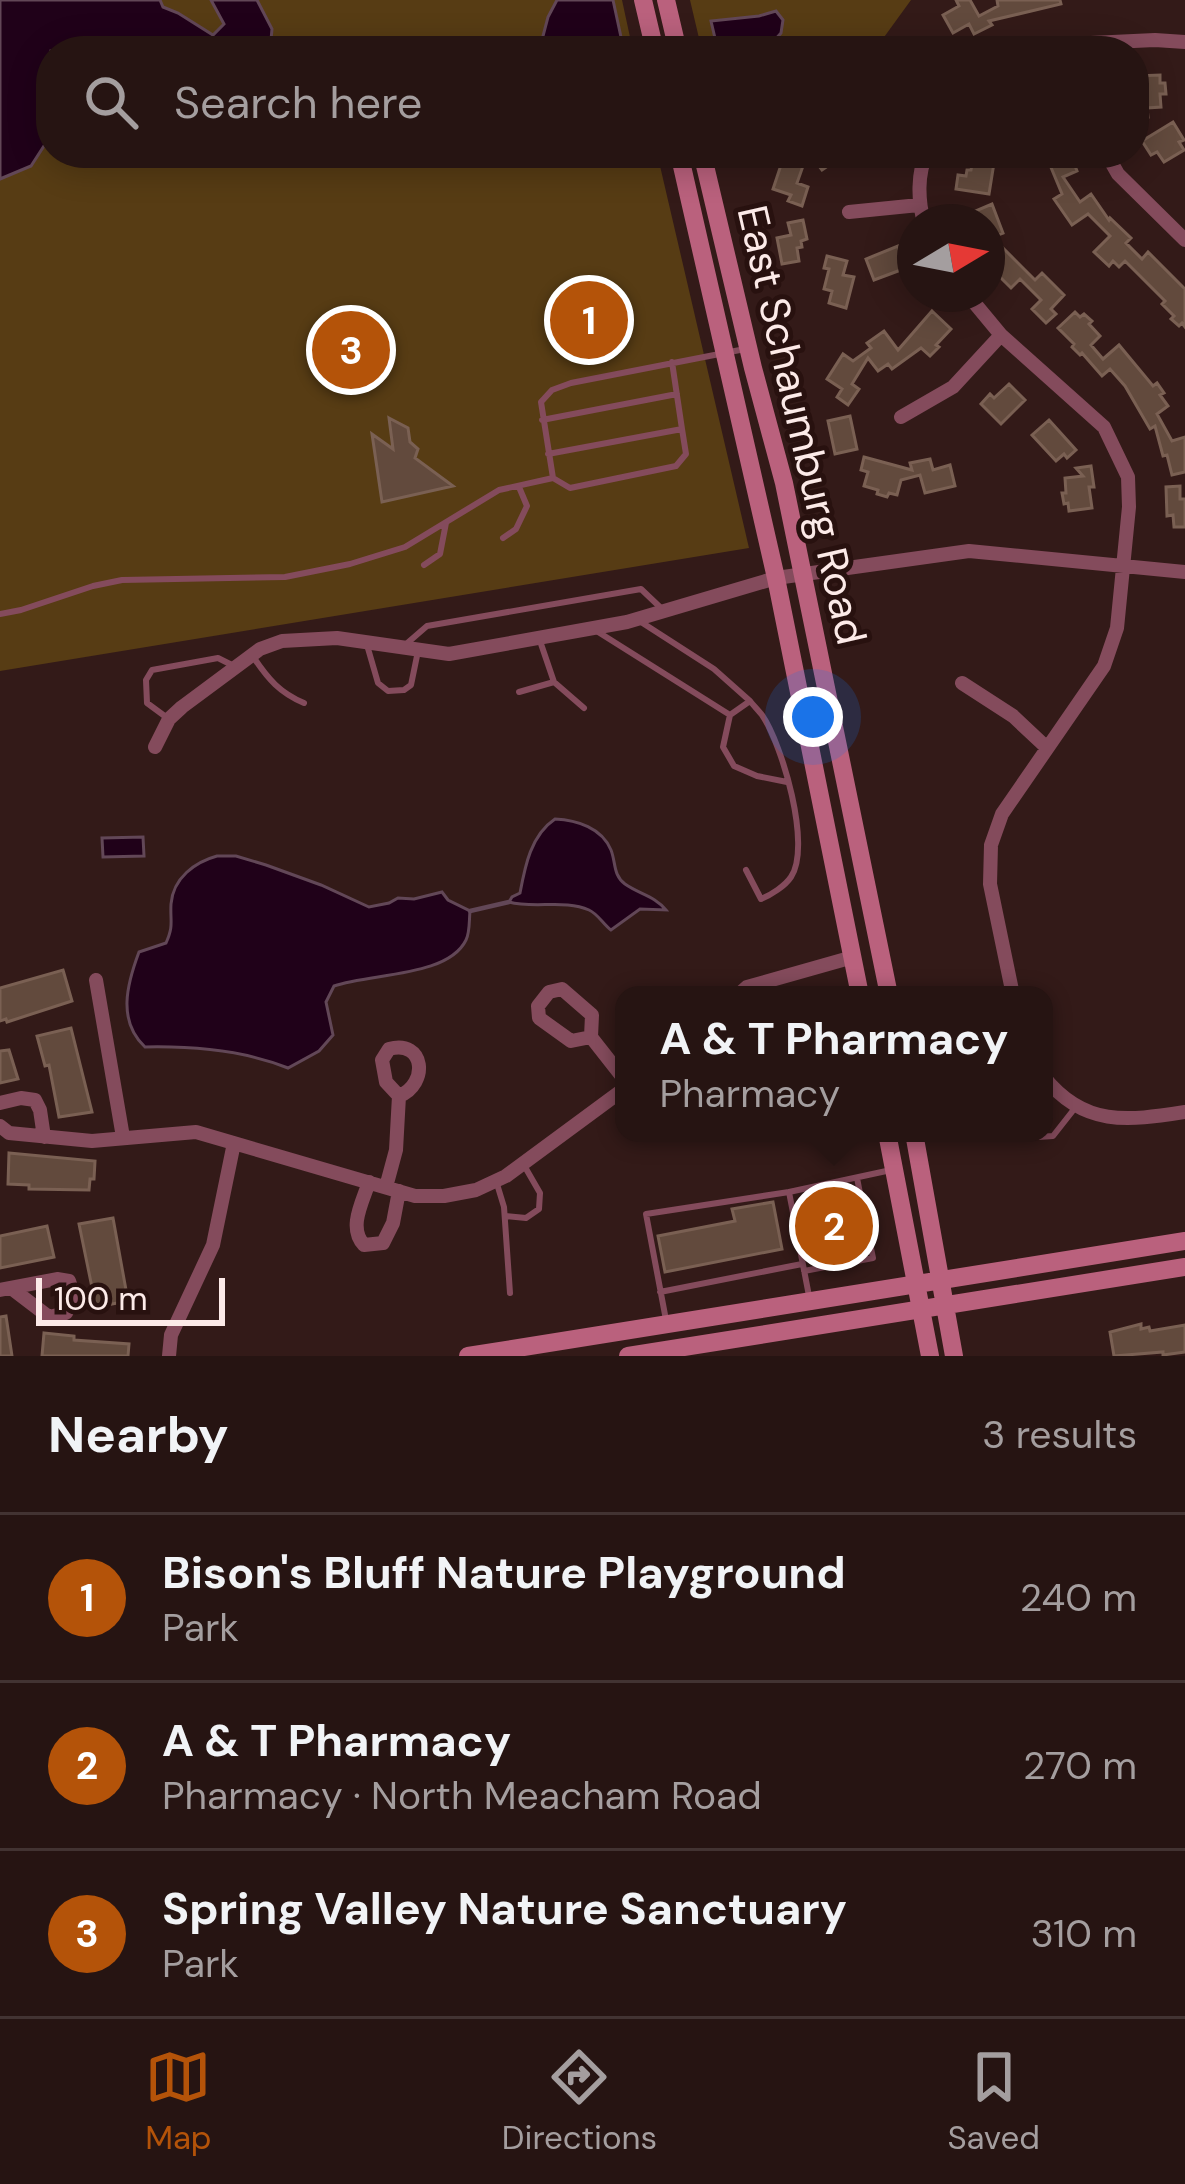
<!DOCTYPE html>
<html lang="en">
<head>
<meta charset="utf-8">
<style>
	body { margin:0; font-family:"DM Sans",sans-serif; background:#2e1d1b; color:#f1f3f6 }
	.compass { position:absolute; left:897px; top:204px; width:108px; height:108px; border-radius:50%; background:#261412; box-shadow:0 6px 30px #0003; rotate:80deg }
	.scale { position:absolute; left:36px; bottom:30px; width:189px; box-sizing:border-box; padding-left:12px; border:6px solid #fceae8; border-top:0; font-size:33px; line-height:42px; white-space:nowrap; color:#fceae8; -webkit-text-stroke:9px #28110f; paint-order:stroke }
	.you { position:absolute; left:813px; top:717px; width:42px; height:42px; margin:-30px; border:9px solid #fff; border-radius:50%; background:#1a73e8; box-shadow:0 0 0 18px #1a73e833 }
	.badge { display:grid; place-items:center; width:78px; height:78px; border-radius:50%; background:#b45309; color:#fff; font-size:39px; font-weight:700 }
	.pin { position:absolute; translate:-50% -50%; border:6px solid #fff; box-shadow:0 3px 12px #0006 }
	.popup { position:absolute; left:615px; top:986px; width:438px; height:156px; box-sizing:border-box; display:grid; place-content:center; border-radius:24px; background:#261412; filter:drop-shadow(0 3px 9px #0005); font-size:39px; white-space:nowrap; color:#a49e9f }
	.popup b { font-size:45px; color:#f1f3f6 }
	.popup::after { content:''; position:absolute; left:50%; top:100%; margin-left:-24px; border:24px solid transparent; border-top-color:#261412 }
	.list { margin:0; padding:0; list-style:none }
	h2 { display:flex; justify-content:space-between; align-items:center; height:156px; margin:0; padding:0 48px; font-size:51px }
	h2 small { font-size:39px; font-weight:400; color:#a49e9f }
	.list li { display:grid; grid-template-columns:78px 1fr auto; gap:36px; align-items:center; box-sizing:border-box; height:168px; padding:0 48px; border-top:3px solid #423332 }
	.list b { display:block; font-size:45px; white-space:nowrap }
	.list p { margin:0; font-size:39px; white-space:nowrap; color:#a49e9f }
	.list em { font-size:39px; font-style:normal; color:#a49e9f }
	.icon { flex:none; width:66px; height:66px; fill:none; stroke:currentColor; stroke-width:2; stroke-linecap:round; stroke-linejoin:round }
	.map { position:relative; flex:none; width:1185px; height:1356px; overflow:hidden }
	.search { position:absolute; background:#261412; box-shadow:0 6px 30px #0003; left:36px; right:36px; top:36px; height:132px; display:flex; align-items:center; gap:30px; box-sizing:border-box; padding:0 42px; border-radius:48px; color:#a49e9f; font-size:45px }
	.sheet { height:660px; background:#261412 }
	nav { display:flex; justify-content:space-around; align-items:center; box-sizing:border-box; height:168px; border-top:3px solid #423332; background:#261412; font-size:33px; color:#a49e9f }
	nav a { display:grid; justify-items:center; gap:6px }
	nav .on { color:#b45309 }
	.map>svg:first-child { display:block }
</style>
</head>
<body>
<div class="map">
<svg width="1185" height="1356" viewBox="0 0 1185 1356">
	<rect width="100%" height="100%" fill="#331a18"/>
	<path fill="#573c14" d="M0,0h622l11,51h-582v102h606l92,395 -749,123z
		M690,0h221l-37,51h-172z"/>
	<path fill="#200119" stroke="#624757" stroke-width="3" d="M0,0h160l3,7 15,6 35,22 11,-11 -13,-24h46l15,29 -2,22h-219v84l-20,31 -31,13z
		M557,0h56l11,51h-85l9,-34z
		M776,11l7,9 -2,13 -16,18h-47l-7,-30 48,-5z
		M555,819c22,1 47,9 56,31 5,13 2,25 14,34 14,10 30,12 41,26l-26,-1 -29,21c-8,-6 -13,-16 -22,-20 -24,-11 -55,-1 -80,-8l3,-5 8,-4c5,-27 11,-58 35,-74z
		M143,837l1,19 -41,1 -1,-19z
		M217,856h19l30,9 55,20 48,22 20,-4 9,-5 16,1 28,-7 6,8 22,11c-1,10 0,21 -4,29 -18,37 -94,33 -132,46l-8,16 7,33 -14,16 -31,17c-45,-18 -95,-22 -143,-21 -28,-26 -18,-63 -6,-95l27,-9c8,-18 4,-21 5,-39 2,-26 24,-42 46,-48z"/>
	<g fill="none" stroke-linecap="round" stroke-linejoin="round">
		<path stroke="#624757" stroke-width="4.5" d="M470,911l39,-9"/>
	</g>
	<path fill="#624a3d" stroke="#7a6053" stroke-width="3" d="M956,0h14l9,16 19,-10 -1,-6h63l1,4 -72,17 3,4 -18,9 -5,-10 -16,9 -10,-18 16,-9z
		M1160,75v8h5l1,11h-6l1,13 -14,1 1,9 -14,1v-21h3l-1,-21z
		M1173,122l11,18 -5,2 5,8 -20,12 -7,-10 -6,3 -9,-14z
		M809,153h38l-25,17z
		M1045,153h25l7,18 -14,6 17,25 11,-8 18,26 1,-2 21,20 -5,5 16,16 6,-7 37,37v38l-3,-4 -3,3 -8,-7 3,-3 -12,-12 3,-3 -40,-40 -6,6 -6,-6 -4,5 -15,-14 16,-16 -22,-22 -16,11 -18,-26 8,-5z
		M783,159l20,7 -6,17 11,4 -6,19 -14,-5 3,-6 -18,-6z
		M973,159l21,4 -5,31 -33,-5 2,-14 8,1 1,-6h4z
		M992,204l11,29 -16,6v-17h-10l-4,-10z
		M803,220l4,19 -6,2 1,6 -5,1 2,13 -17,3 -5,-26 14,-3 -3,-12z
		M898,246l8,22 -32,12 -8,-21z
		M1003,248l32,32 7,-7 22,22 -13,14 5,5 -10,9 -14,-14 9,-9 -21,-21 -9,9 -24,-24z
		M827,256l20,5 -4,14 11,2 -8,31 -17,-5 3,-12 -8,-2 5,-20 -5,-1z
		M932,311l19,18 -15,16 3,2 -9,9 -9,-8 -29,21 -4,-5 -10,7 -10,-13 -16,26 7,5 -11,16 -11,-8 5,-8 -15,-10 16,-25 10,7 18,-13 -4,-5 17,-12 14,19z
		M1075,312l5,5 4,-3 8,7 -3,3 11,12 -9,9 12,14 16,-14 34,41 4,-3 7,10 -4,2 8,11 -11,8 15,27 13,-4v35l-13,3 -5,-20 -4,1 -8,-30 -5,3 -25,-43 -15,-17 -8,7 -20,-23 -2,2 -8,-8 2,-3 -16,-16z
		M1009,384l16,16 -24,24 -20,-20 9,-10 4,4z
		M850,416l7,33 -22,5 -7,-33z
		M389,418l19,10 2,14 8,7 -3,9 38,28 -71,16 -10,-68 21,15z
		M1049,420l27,30 -9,8 -3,-4 -8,7 -24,-26z
		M864,457l48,13 -2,-7 20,-4 3,11 17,-5 5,21 -30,7 -5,-18 -19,5 -4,15 -8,-2 -2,4 -10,-3 1,-4 -14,-4 4,-14 -7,-2z
		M1091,466l3,21h-5l3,21 -23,3 -1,-8 -4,1 -2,-11h4l-1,-15 18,-2 -7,-8z
		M1180,486v13h5v28h-11l-1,-12 -6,1 -1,-29z
		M63,970l9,31 -65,21 -1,-3 -6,2v-33z
		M71,1028l21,84 -33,5 -10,-52 -4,1 -8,-30z
		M9,1050l9,29 -18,4v-32z
		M9,1153l86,8 -1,18h-4l-1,11 -60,-1v-4l-21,-1z
		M848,1191l12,62 -40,7 -11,-62z
		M773,1202l9,47 -117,23 -7,-36 77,-15 -3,-12z
		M113,1218l15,83 -32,6 -17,-83z
		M47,1226l7,31 -54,11v-32z
		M6,1316l6,40h-12v-39z
		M1141,1324v5l8,-2 1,4 35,-6v27l-22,3v-3l-49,4 -4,-24z
		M44,1333l30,3v4l55,4 -1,12h-86z"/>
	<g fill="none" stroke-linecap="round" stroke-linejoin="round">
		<path stroke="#844b5c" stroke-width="6" d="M542,420l135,-26
			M548,454l134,-25 -10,-67
			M553,478l17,10 106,-22 10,-12 -4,-25
			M503,538l13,-9 11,-23 -8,-19
			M424,565l16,-11 6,-31
			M0,614l21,-4 72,-24 29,-6 163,-3 65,-13 55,-17 94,-57 54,-12 -12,-76 11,-12 19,-7 174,-34
			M641,622l73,47 36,32
			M595,630l135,85 20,-14c4,5 8,9 12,14 20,29 50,131 29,162 -6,9 -20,18 -30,22l-15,-29
			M539,638l15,44 30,26
			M367,645l11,38 10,8 16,-1 7,-5 7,-34
			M405,645l22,-19 214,-37 21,20
			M254,658c14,21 26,35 50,45
			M519,692l35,-10
			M730,715l-7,32 11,19 23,10 30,6
			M166,717l-19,-14 -1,-23 6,-10 66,-12 16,8
			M1044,1099l9,-11
			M1034,1133l4,4 15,-1 22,-28
			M497,1184l7,23 6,86
			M789,1192l102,-22
			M506,1216l20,2 13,-9 1,-16 -15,-26
			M804,1271l69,-13 -16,-80
			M660,1292l142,-28
			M666,1320l-20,-106 143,-22 20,104"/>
		<path stroke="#844b5c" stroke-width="14" d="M1021,51l27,-6 107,-5 30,2
			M1106,153l12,21 67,66
			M849,212l70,-7
			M924,222c-6,-21 -7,-49 3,-69
			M967,294l34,41 103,92 24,50 1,30 -12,121 -13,38 -102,148 -11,31 -1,39 23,111
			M901,417l52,-30 48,-52
			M962,683l51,33 33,31
			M155,747l14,-28 13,-12 78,-58 22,-8 55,-3 112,16 178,-32 149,-44 193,-27 216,21
			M96,980l27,157
			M738,995l9,-8 106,-30
			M591,1037l-20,4 -32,-23 -1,-12 11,-14 13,-3 30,26 -1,22 33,42
			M1044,1077c40,50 83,44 141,35
			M0,1103l21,-5 14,2 5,10 4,27
			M0,1126l9,7 83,8 104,-9 219,64h29l32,-6 30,-14 118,-87
			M369,1182c-7,21 -21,46 -5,63l19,-2 10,-20 6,-32
			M386,1187l10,-37 3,-54 -13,-14 -4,-22 7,-11c36,-10 40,35 10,47
			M0,1290l57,-11 12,2 5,15 -8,17 -17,4 -38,-29
			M169,1356l2,-21 42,-90 21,-102"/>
		<path stroke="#ba617d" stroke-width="18" d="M643,0l12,51
			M666,0l12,51
			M679,153l97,425 84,417
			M702,153l51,215 31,115 105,512
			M887,1133l43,223
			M914,1133l40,223
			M468,1356l717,-115
			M628,1356l557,-89"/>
	</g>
	<g text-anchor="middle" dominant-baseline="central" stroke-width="10" stroke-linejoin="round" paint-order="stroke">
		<g font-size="42" fill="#fceae8" stroke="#28110f">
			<text transform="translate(802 425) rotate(77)">East Schaumburg Road</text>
		</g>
	</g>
</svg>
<svg class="compass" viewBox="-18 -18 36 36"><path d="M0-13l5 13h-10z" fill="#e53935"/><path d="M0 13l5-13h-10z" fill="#a49e9f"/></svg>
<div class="scale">100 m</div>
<div class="you"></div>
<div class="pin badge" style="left:589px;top:320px">1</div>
<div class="pin badge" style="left:834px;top:1226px">2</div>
<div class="popup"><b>A &amp; T Pharmacy</b>Pharmacy</div>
<div class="pin badge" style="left:351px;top:350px">3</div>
<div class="search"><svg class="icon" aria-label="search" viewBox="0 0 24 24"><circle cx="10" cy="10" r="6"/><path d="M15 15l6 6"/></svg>Search here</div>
</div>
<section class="sheet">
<h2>Nearby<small>3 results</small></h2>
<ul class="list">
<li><span class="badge">1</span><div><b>Bison's Bluff Nature Playground</b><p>Park</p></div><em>240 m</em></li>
<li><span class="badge">2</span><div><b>A &amp; T Pharmacy</b><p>Pharmacy · North Meacham Road</p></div><em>270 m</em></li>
<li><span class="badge">3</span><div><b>Spring Valley Nature Sanctuary</b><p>Park</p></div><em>310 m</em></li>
</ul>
</section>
<nav>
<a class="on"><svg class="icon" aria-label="map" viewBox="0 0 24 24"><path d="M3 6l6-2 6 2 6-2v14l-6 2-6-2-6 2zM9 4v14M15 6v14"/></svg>Map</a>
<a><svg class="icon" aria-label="directions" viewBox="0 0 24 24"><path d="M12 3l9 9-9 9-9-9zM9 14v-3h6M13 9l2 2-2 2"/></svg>Directions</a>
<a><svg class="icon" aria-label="saved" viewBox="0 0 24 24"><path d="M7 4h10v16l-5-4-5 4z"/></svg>Saved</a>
</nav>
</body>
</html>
